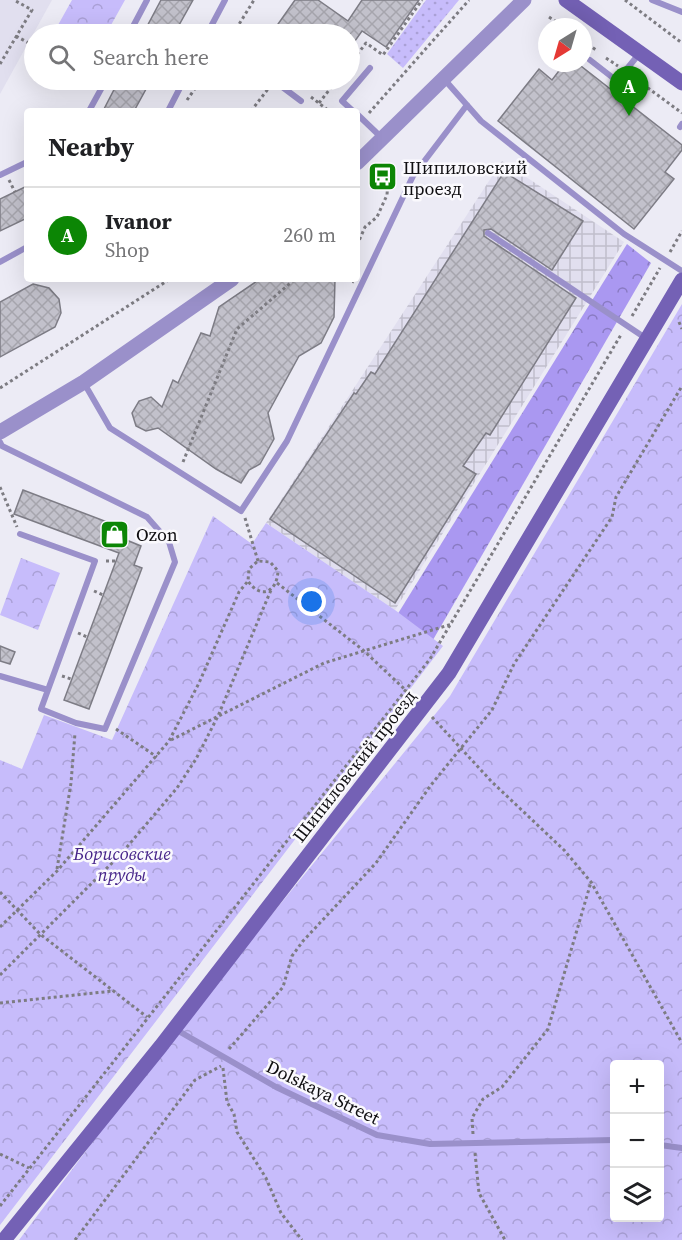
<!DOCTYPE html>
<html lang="en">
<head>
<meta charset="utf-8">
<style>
	body { margin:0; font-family:"Source Serif 4",serif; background:#f2f2f2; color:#202124 }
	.controls { position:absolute; right:18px; bottom:18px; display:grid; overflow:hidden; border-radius:6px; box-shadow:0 6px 24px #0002 }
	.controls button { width:54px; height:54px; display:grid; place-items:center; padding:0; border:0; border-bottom:2px solid #e0e0e0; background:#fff; color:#202124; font:30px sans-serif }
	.compass { position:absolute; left:538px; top:18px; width:54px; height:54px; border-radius:50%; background:#fff; box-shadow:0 6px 24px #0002; rotate:217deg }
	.you { position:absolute; left:312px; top:602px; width:21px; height:21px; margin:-15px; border:4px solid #fff; border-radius:50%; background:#1a73e8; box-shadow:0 0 0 9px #1a73e833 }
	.badge { display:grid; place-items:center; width:39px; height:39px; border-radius:50%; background:#0c8605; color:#fff; font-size:20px; font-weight:700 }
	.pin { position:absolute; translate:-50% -50px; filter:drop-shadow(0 2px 3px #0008) }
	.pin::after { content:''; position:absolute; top:32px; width:21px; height:18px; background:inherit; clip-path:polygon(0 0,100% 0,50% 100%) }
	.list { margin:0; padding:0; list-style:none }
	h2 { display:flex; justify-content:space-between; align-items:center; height:78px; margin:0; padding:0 24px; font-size:26px }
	h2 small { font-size:20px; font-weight:400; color:#757577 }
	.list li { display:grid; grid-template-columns:39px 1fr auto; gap:18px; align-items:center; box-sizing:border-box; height:96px; padding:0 24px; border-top:2px solid #e0e0e0 }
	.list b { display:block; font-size:22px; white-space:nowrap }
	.list p { margin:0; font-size:20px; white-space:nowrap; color:#757577 }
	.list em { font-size:20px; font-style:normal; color:#757577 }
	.icon { flex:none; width:33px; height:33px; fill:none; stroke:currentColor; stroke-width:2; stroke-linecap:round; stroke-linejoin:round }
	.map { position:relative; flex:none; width:682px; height:1240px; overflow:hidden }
	.search { position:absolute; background:#fff; box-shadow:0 6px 24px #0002; left:24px; top:24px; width:336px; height:66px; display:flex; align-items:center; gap:15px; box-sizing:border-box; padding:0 21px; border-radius:33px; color:#757577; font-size:22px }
	.panel { position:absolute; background:#fff; box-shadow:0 6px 24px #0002; left:24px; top:108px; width:336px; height:174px; border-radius:6px }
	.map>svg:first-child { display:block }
</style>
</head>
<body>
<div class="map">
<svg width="682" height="1240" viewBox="0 0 682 1240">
	<defs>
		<pattern id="industrial-grid" width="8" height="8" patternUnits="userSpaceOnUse" patternTransform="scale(1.5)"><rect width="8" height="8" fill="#e1dfef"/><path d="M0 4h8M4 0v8" fill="none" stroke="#c0becc"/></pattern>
		<pattern id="grass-dots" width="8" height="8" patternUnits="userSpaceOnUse" patternTransform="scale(1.5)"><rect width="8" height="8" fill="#c7bcfb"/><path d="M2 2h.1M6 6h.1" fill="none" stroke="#aaa0d6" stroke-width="1.8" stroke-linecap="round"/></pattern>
		<pattern id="forest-crowns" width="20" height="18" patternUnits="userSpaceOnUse" patternTransform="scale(1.5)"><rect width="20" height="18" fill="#aa98f1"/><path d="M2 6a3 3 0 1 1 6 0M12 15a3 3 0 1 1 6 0" fill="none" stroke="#897ac2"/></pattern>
		<pattern id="park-crowns" width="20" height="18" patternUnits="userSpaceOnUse" patternTransform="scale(1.5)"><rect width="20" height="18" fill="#c7bcfb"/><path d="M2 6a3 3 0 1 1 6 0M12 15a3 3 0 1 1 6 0" fill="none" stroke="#aaa0d6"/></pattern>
		<pattern id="building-cross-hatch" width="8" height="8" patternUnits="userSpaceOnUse" patternTransform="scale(1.5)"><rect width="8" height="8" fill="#c2c1cb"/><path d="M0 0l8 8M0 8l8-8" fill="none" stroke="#a6a5ad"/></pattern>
	</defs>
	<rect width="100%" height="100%" fill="#ecebf5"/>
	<path fill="#e1dfef" d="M0,0h52l-52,94z"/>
	<path fill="url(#industrial-grid)" d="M502,161l122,81 -229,368 -129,-87z"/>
	<path fill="url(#grass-dots)" d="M426,0h33l-56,68 -16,-14z"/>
	<path fill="url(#forest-crowns)" d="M627,244l24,19 -225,389 -32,-32z"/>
	<path fill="url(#park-crowns)" fill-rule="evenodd" d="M72,0h53l-19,34h-53z
		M682,304v936h-663l152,-202 279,-342zM614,1064h46v154h-46z
		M213,516l39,28 14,-21 129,87 48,36 -443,579v-465l22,9 22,-54 68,25z
		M21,558l39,15 -22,57 -38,-15z"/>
	<path fill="url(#building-cross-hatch)" stroke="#7d7c85" stroke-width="1.5" d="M161,0h32l-19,34h-31z
		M295,0h23l30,21 14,-21h57l-33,47 -24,-16 -12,17v-14h-79z
		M565,63h12l105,82v5l-17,22 9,7 -40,50 -136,-108 41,-52 13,11z
		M119,80h32l-17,31h-31z
		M504,172l79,49 -31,49 -61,-41 -7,1v6l92,62 -86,137 -4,-2 -23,33 13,8 -81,129 -125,-84 84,-126 2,1 15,-22 4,2z
		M27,186v32l-27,13v-32z
		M260,279h75l-1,38 -13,26 -22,13 -31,57 6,26 -14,25 -11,6 -8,13 -25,-14 -58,-41 -12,3 -10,-5 -4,-13 7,-12 12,-4 11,10 11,-27 5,3 23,-50 9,3 9,-29z
		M33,284l16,4 10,11 2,14 -6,14 -55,30v-55z
		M23,490l105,40 -4,9 17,7 -7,19 8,3 -53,141 -25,-9 55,-147 -105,-39z
		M0,646l15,6 -5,12 -10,-3z"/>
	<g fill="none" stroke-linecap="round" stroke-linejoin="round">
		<path stroke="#7d7c82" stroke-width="3" stroke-dasharray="3 3" stroke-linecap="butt" d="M625,0l57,43
			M549,17l15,10
			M233,34l21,-34
			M16,36l18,10
			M583,41l13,9
			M606,58l12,8
			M0,64l32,-54 -18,-10
			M350,64l16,-21 17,12 39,-55
			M633,77l49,36
			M311,97l18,14
			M187,100l14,-20
			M319,103l18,-23
			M251,111l17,-22
			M369,113l100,-113
			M9,180l6,12
			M357,245l8,-18 12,-10 10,-22 1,-15 -7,-11
			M670,252l12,-21
			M347,279l7,3
			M632,316l28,-48
			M679,322l3,7
			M0,388l170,-109
			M183,462l54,-133 58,-50
			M0,487l17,40
			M245,518l13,43
			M106,561h10
			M277,583l86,67 51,48
			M94,591l9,4
			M78,633l9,4
			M62,676l9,3
			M432,717l60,65 72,68 27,32 91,161
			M116,729l41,28
			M171,740l153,-77 128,-39
			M57,869l14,-86 4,-50
			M0,892l40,42 107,83
			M0,927l57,-56 112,-130 30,-58 40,-91 9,-11 1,-12 9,-8 12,1 8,9c-1,21 -17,29 -30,10
			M0,975l121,-121 56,-66 19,-29 22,-43 53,-126
			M0,1003l113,-12
			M229,1049l54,-62 9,-31 11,-15 73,-78 55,-78 61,-75 22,-46 98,-147 4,-20 66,-111
			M223,1068l4,34 7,12 3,18 29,46 15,35 21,27
			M473,1134l-1,-16 11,-19 19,-12 46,-58 43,-147
			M475,1153l4,40 26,47
			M0,1154l29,14
			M0,1206l430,-547 192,-326
			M75,1240l120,-160 26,-14"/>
		<path stroke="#9a90ca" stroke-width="6" d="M652,0l30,12
			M129,34l18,-34
			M207,34l18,-34
			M590,60l27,21 22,-27
			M444,79l37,42 143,113 58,37
			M273,80l28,21
			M89,111l17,-31
			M168,111l16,-31
			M353,111l-11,-10 28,-33
			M357,114l25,24
			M680,127l2,-3
			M0,175l27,-13
			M488,233l159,106
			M0,262l27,-15
			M84,383l26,45 131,83 46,-70 126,-265 54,-71
			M0,442l2,4 145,71 22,25 6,20 -70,167 -29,-6 -35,-14 54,-148 -75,-27
			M0,676l48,14
			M175,1029l101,58 101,48 53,9 184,-4
			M660,1145l22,3"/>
		<path stroke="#9a90ca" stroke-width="15" d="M357,163l167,-163
			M0,432l84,-50 148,-103"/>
		<path stroke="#7461b5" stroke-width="15" d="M566,0l116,83
			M4,1240l157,-194 288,-373 233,-393"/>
	</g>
	<defs>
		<symbol id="bus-square" viewBox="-11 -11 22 22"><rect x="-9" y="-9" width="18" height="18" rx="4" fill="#0c8605" stroke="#faf9fd"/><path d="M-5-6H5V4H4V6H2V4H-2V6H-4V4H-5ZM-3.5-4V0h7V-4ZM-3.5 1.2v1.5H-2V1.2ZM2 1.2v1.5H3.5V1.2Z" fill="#fff"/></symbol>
		<symbol id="shop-square" viewBox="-11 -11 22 22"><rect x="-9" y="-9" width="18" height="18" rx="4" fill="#0c8605" stroke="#faf9fd"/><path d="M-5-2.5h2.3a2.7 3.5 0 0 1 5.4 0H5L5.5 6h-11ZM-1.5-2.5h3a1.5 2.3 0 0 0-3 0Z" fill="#fff"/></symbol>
	</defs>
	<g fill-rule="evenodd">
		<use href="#bus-square" x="366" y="160" width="33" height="33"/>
		<use href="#shop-square" x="98" y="518" width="33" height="33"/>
	</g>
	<g text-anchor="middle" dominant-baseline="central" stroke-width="5" stroke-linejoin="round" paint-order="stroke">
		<g font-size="18" fill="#0f0e11" stroke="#faf9fd" text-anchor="start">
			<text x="403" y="167">Шипиловский<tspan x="403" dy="21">проезд</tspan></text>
			<text x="136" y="534">Ozon</text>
		</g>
		<g font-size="18" fill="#0f0e11" stroke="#faf9fd">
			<text transform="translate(354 766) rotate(-52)">Шипиловский проезд</text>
			<text transform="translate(323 1092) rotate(26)">Dolskaya Street</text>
		</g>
		<g font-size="18" font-style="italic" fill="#452389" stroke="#faf9fd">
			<text x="122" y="853">Борисовские<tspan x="122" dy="21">пруды</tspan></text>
		</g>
	</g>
</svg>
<div class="controls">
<button>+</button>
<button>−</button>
<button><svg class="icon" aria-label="layers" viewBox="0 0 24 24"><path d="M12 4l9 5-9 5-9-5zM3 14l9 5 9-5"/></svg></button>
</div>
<svg class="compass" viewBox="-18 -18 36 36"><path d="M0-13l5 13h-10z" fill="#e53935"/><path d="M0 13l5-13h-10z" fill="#757577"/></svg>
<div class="you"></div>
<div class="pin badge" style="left:629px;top:116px">A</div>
<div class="search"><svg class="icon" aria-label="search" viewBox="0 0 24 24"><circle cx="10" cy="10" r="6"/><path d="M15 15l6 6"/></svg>Search here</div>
<section class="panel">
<h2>Nearby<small></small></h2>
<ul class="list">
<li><span class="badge">A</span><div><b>Ivanor</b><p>Shop</p></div><em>260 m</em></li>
</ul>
</section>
</div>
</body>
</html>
